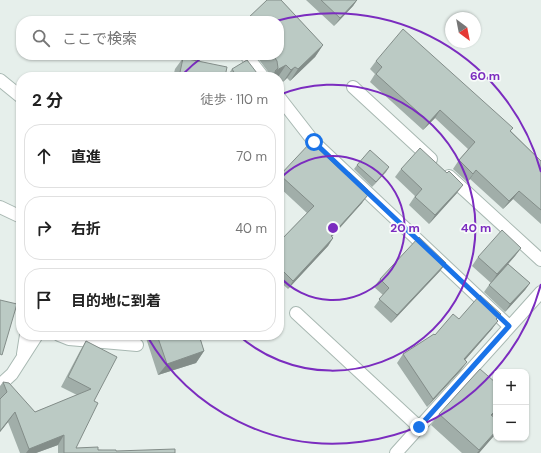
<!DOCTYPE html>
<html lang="ja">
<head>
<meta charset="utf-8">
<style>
	body { margin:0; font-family:"DM Sans","Noto Sans JP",sans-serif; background:#f2f2f2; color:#222 }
	.controls { position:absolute; right:12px; bottom:12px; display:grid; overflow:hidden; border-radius:8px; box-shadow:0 1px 3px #0004 }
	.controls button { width:36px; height:36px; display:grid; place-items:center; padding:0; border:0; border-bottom:1px solid #e0e0e0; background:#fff; color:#222; font:20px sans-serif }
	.compass { position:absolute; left:445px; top:12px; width:36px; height:36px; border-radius:50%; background:#fff; box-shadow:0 1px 3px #0004; rotate:148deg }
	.stop { position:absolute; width:12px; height:12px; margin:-9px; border:3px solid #1a73e8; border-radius:50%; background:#fff }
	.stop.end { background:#1a73e8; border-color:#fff; box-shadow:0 1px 4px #0008 }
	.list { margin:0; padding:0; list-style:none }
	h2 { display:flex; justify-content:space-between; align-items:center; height:52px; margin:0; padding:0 16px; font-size:17px }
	h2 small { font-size:13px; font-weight:400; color:#767676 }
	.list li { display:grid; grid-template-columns:26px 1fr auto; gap:12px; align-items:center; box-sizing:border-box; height:64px; margin:0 8px 8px; padding:0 8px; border:1px solid #e0e0e0; border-radius:16px }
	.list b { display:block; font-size:15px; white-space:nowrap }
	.list em { font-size:13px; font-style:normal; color:#767676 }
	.icon { flex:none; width:22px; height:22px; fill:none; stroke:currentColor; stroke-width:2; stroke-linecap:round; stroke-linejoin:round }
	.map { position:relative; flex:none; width:541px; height:453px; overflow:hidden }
	.search { position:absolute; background:#fff; box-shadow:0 1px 3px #0004; left:16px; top:16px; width:268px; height:44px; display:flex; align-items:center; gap:10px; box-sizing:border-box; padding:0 14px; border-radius:16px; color:#767676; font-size:15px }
	.panel { position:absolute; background:#fff; box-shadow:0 1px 3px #0004; left:16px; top:72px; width:268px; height:268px; border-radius:16px }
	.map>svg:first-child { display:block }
</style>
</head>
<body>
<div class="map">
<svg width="541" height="453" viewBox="0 0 541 453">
	<rect width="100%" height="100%" fill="#e6efeb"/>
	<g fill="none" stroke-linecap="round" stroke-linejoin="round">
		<defs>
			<path id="street" d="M246,55l17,22
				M0,80l21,17
				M353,87l78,72
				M279,97l35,45 195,184
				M449,176l92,84
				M0,207l21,10
				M296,313l123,114
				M59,335l10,4 68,6
				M23,354l3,-19
				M0,385l12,-11 25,-39
				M396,453l145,-161"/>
		</defs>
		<use href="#street" stroke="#a8b8b2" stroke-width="14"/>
		<use href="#street" stroke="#fff" stroke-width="12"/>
	</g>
	<path fill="#a1aea9" d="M267,0h14l42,45 -8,12 -25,24 -3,-3 -4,4 -4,-5h-9l-1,-4 -12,-16 1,-1 -1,-1h22v-34h-33z
		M306,0h51l-4,6 -19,20z
		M183,58l42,19h-52l2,-8z
		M376,61l135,70 30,30v63l-28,-25 -10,10 -33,-30 -3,3 -14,-13 6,-9 9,-11 -33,-31 -12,12 -53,-48 5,-8 -5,-5z
		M232,69l28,8h-29l-2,-4z
		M357,165l32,2 -17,20 -18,-18z
		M401,169l56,24 -28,31 -20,-19 6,-9 -20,-19z
		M280,175h66l22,15 -2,3 -4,10 -30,34 1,1 -5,8 -40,43 -9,-8v-39l28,-29 -28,-26v-11z
		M521,248l-6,8 -7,8 22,19 -5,7 -20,22 -21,-20 5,-7 13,-14 -11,12 -19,-17 6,-9z
		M446,263l-6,8 -49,52 -17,-16 9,-12 -9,-8 6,-8z
		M497,320l-5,9 -27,31 -4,10 -34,37 -30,-44 6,-9 32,-19z
		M145,335h54l5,16 -8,12 -38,12z
		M86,341l8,60 -18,47 40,3 59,2h-117v-8l-22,8h-16l-12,-31 -8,10v-46l3,-4 32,30 42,-17 -16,-8 19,-36z
		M439,414l54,2 3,3v14l-17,20h-17l-31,-28z"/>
	<path fill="#838d89" d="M357,0l-4,6 -19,20 6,-8z
		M323,45l-8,12 -25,24 8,-12z
		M286,65l-8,12h-6l3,-6z
		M295,67l-8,11 -4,4 8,-12z
		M440,110l-5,8 -12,12 6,-8z
		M389,167l-3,5 -14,15 4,-5z
		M476,170l-6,9 -3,3z
		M463,185l-6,8 -28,31 6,-9z
		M519,191l-6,8 -10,10 6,-8z
		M368,195l-6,8 -37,41 6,-8z
		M333,238l-5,8 -40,43 5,-8z
		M521,248l-6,8 -24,27 6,-9z
		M446,263l-6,8 -49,52 6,-8z
		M530,283l-5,7 -20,22 5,-8z
		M498,321l-6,8 -34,39 6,-9z
		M204,351l-8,12 -38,12 9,-11z
		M467,362l-6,8 -34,37 6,-8z
		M496,410v2l-13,14 8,-11z
		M15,412l-7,10 -8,10v-1z
		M496,431v2l-2,3 -15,17h-2z
		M64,435l-6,10 -22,8h-10l3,-4z"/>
	<path fill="#bbcac4" stroke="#838d89" d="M267,0h14l42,45 -25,24 -3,-2 -4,3 -5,-5 -11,6 3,-3 -1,-7 -4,-6h6v-34h-30l-2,-2z
		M321,0h36l-17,18z
		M403,29l110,99 -3,3 31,30v49l-22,-19 -10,10 -33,-31 -3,4 -14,-14 16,-18 -35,-32 -11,12 -53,-48 6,-7 -6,-6z
		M183,58l44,9 -2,10h-46z
		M247,60l13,17h-23l-5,-8z
		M311,142l35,33 3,-3 19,18 -3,3 3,2 -37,41 2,2 -40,43 -14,-14v-25l35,-36 -34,-31z
		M420,148l27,25 2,-2 14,14 -28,30 -20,-18 7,-8 -21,-20z
		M370,150l19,17 -13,15 -19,-17z
		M502,230l19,18 -24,26 -19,-17z
		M419,237l27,26 -49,52 -18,-16 10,-11 -9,-9z
		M508,264l22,19 -20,21 -21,-19z
		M480,295l21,19 -5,5 2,2 -34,38 3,3 -34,37 -30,-45 31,-20 1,1 18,-21 6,5z
		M0,300l17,4 -15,51 -2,-1z
		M157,335h42l5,16 -37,13z
		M86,341l31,16 -23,44 4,2 -22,45 22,-1v3h18v1l59,-2v4h-111v-18l-35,14 -14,-37 -15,19v-32l7,-7 -4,-10 6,1 26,29 56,-23 -23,-12z
		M480,369l16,14v27l-5,5 5,4v12l-17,19 -40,-36z"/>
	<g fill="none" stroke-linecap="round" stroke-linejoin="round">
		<path stroke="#1a73e8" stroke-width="5" d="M314,142l195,184 -90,101"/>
	</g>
	<g fill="none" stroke="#7b2cbf" stroke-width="2">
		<path d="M279 180A72 72 0 1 1 279 276"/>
		<path d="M279 95A143 143 0 1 1 238 335"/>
		<path d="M541 284A215 215 0 0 1 147 336M181 76A215 215 0 0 1 205 55M276 21A215 215 0 0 1 541 172"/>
	</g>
	<circle cx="333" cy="228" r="6" fill="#7b2cbf" stroke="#f7fbf9" stroke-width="2"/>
	<g font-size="12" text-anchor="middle" font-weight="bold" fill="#7b2cbf" stroke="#f7fbf9" stroke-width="3.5" stroke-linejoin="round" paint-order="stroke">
		<text x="485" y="80">60 m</text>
		<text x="405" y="232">20 m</text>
		<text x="476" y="232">40 m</text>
	</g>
</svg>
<div class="controls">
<button>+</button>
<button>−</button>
</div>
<svg class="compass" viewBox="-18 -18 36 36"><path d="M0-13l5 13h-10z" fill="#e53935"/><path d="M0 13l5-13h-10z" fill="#767676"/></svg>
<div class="stop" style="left:314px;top:142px"></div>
<div class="stop end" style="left:419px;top:427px"></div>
<div class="search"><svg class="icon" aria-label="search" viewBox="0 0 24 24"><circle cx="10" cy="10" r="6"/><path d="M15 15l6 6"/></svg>ここで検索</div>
<section class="panel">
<h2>2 分<small>徒歩 · 110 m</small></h2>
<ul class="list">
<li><svg class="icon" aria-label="ahead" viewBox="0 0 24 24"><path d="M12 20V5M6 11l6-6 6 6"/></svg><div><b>直進</b></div><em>70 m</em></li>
<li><svg class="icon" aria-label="right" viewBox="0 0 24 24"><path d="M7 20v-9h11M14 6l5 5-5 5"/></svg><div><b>右折</b></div><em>40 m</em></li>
<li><svg class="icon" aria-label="arrive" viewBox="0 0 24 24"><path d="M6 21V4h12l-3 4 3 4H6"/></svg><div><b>目的地に到着</b></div></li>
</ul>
</section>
</div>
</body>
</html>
